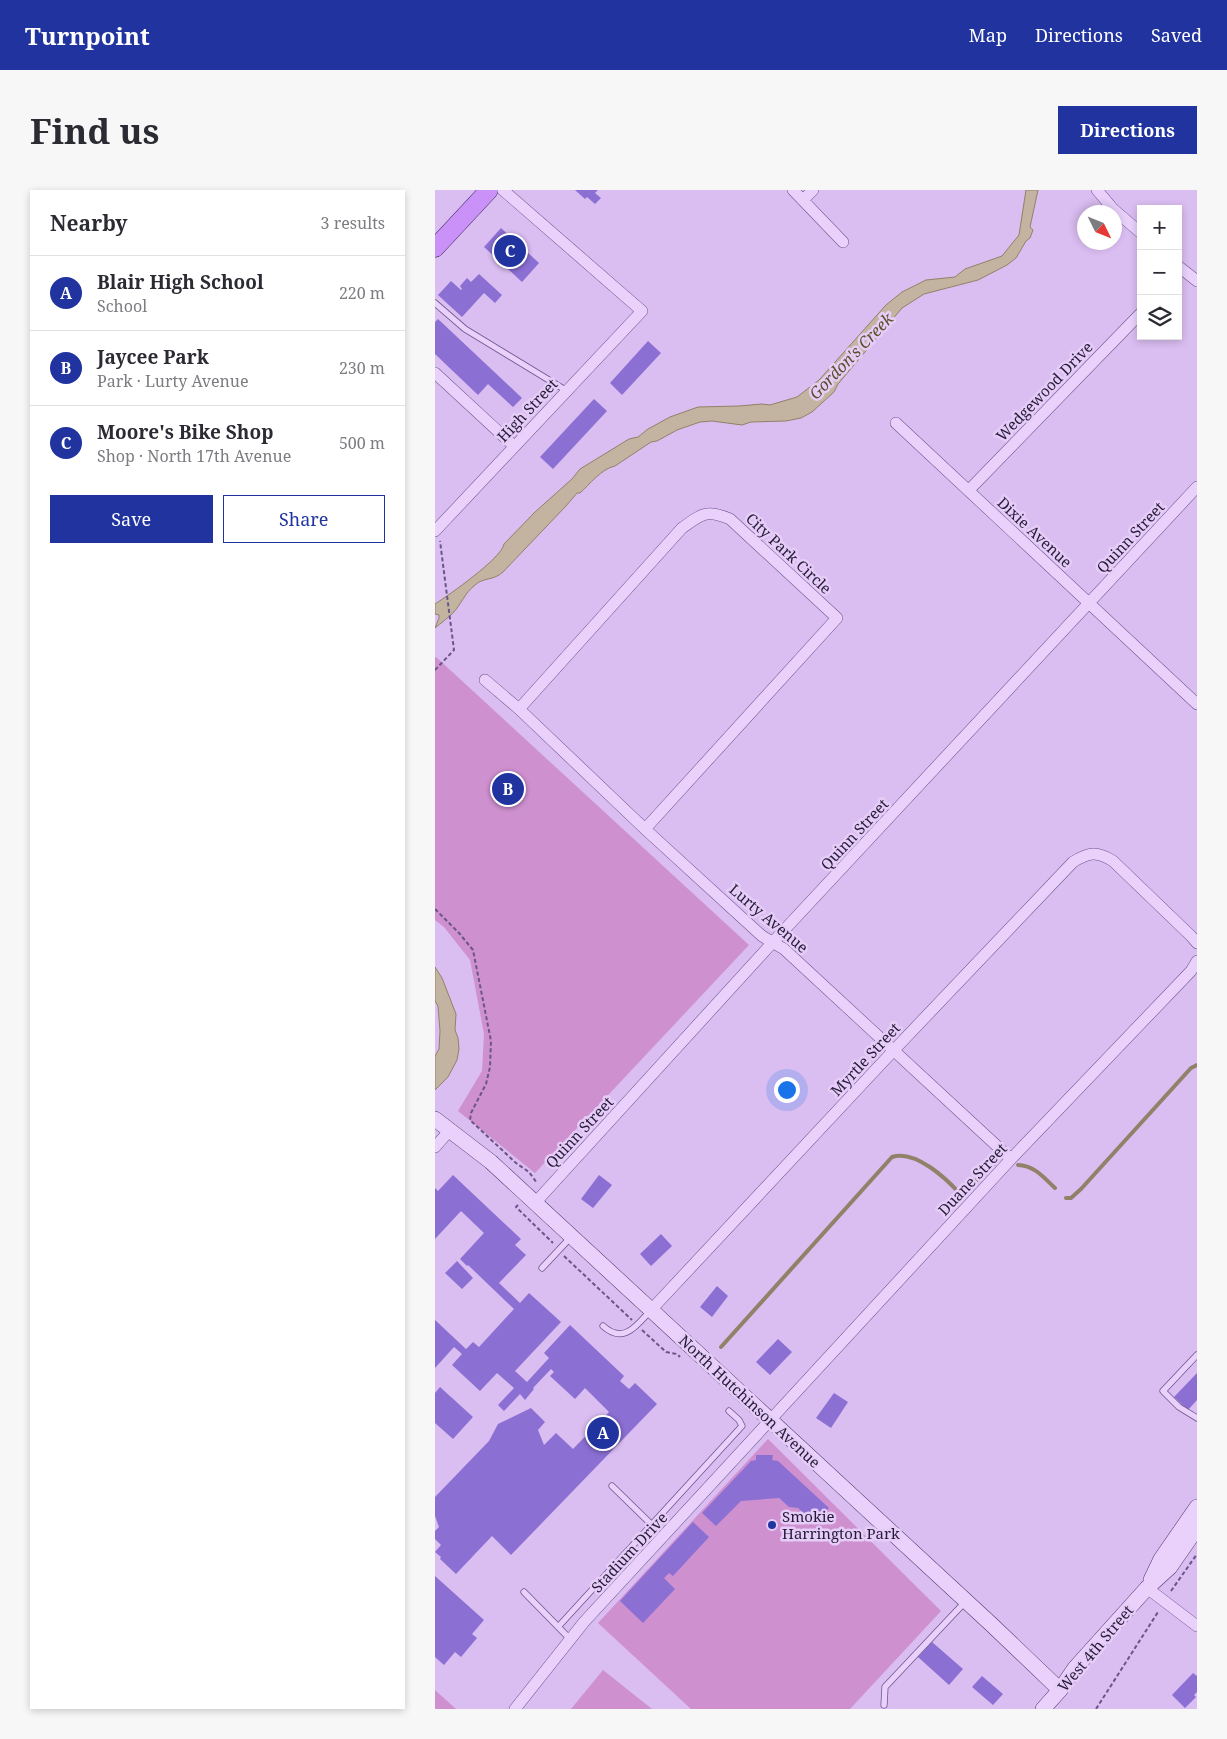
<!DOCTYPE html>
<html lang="en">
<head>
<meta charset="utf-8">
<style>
	body { margin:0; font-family:"Noto Serif",serif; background:#f7f7f7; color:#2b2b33 }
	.controls { position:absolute; right:15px; top:15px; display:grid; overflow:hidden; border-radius:0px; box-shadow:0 2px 8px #0003 }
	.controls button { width:45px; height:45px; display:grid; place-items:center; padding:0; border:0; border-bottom:1px solid #e1e1e2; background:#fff; color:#2b2b33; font:25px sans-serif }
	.compass { position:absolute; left:642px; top:15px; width:45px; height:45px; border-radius:50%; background:#fff; box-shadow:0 2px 8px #0003; rotate:133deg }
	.you { position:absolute; left:351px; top:899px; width:18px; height:18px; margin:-12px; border:4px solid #fff; border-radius:50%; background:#1a73e8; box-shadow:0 0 0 8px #1a73e833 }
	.badge { display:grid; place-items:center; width:32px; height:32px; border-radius:50%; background:#20339f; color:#fff; font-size:16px; font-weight:700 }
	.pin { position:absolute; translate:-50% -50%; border:2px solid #fff; box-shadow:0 1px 5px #0006 }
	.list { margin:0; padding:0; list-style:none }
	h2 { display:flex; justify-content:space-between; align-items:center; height:65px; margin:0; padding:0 20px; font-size:21px }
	h2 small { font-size:16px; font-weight:400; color:#7c7c81 }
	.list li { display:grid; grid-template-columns:32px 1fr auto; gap:15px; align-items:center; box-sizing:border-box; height:75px; padding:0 20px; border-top:1px solid #e1e1e2 }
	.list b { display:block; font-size:19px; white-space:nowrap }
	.list p { margin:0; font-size:16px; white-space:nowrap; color:#7c7c81 }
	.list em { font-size:16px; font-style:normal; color:#7c7c81 }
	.actions { display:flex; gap:10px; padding:15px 20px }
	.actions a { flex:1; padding:11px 0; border:1px solid #20339f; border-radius:0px; text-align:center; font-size:18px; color:#20339f }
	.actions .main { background:#20339f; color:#fff }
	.icon { flex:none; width:28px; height:28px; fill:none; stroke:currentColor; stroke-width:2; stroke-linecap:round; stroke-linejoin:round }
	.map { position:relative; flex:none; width:762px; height:1519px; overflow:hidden; border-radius:0px }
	header { display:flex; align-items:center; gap:30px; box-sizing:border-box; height:70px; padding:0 25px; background:#20339f; color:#fff }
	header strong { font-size:24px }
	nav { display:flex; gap:28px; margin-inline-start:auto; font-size:18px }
	.intro { display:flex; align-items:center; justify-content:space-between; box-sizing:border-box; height:120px; padding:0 30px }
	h1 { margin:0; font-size:35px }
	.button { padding:12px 22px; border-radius:0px; background:#20339f; color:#fff; font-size:18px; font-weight:700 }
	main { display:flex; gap:30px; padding:0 30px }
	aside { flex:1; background:#fff; border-radius:0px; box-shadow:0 2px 8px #0003 }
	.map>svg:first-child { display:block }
</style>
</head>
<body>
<header>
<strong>Turnpoint</strong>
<nav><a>Map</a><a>Directions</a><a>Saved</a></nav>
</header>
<div class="intro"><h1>Find us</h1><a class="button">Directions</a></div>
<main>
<aside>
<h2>Nearby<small>3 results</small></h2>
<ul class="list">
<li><span class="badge">A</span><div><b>Blair High School</b><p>School</p></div><em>220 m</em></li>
<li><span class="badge">B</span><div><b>Jaycee Park</b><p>Park · Lurty Avenue</p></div><em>230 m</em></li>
<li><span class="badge">C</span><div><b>Moore's Bike Shop</b><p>Shop · North 17th Avenue</p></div><em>500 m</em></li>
</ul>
<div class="actions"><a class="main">Save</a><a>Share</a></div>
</aside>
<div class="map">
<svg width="762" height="1519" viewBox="0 0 762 1519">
	<rect width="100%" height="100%" fill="#dabdf1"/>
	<path fill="#cf90d0" d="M1,467l313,288 -214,228 -77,-62 24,-40 2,-37 -14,-74 -26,-33 -9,-7v-262z
		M333,1249l173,172 -91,98h-159l-93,-86z
		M168,1480l49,39h-81z
		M0,1500l21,19h-21z"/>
	<path fill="#c2b4a1" stroke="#918168" d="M591,0h12l-8,37 3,3 -3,8 -4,3 -10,17 -9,7 -29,15 -54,14 -22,14 -64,76 -4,8 -22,20 -11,6 -15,3 -35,1 -9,3 -30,-4 -12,1 -23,8 -20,11 -6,1 -36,24c-14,3 -25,18 -35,27h-3l-11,13 -63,66c-10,9 -19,5 -28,13 -11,9 -13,18 -22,28 -5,5 -12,10 -18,15l4,-10v-3l-4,-1v-10c14,-9 67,-46 69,-60l31,-32 37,-33 8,-10 49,-30 9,-2 10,-8 22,-12 28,-10 41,-1 23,-2 8,1 27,-8 22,-17 67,-75 16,-13 24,-12 29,-3 10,-8 37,-13 17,-21z
		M0,777l7,11 14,36 -1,16 3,8 1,11 -2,11 -9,17 -13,13v-34l4,-7 1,-18 -2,-25 -3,-5z"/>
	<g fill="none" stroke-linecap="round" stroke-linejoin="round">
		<path stroke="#918168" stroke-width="4" d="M583,975c17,1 25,12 37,23
			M631,1008h5l10,-9 110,-121 6,-3
			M286,1157l171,-190c23,-8 55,22 69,38l4,-2 24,-27 5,-2"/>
	</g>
	<path fill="#8b6fd3" d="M140,0h23l-3,3 6,5 -6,6 -8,-7 -2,2z
		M66,38l38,35 -17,19 -38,-35z
		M44,84l23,21 -7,8 -11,-10 -22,24 -24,-22 13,-14 10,9 1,-1 -2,-3 7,-8 4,4z
		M3,129l84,79 -9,9 -25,-23 -10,11 -43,-41v-32z
		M213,151l13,12 -39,42 -12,-12z
		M159,209l13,12 -54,58 -13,-12z
		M18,985l68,64 -6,6 11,10 -27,28 21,20 9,-10 32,29 -46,49 12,11 22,-24 -5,-5 26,-28 54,51 -4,5 9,8 6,-6 22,21 -146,151 -19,-19 -36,38 -16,-15 1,-2 -6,-5 6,-7 -6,-6v-8l4,-4 -4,-11v-19l54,-56 9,-17 33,-16 14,14 -7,8 6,15 12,-12 17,16 36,-37 -24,-24 -10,11 -25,-23 4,-4 -3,-3 -18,19 1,1 -9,11 -5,-6 -16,17 -6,-6 16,-17 -17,-15 -17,18 -28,-26 10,-11 -8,-7 -19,21v-48l31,29 7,-7 6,5 35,-38 -46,-44 -1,1 -7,-7 24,-26 -23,-22 -26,28v-51l3,3z
		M164,985l13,10 -19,23 -12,-9z
		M226,1044l11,12 -21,20 -11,-12z
		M22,1071l16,17 -11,11 -17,-16z
		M282,1096l11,10 -16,21 -12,-10z
		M343,1149l14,13 -22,23 -14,-13z
		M762,1183v27l-9,10 -14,-13z
		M5,1197l33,30 -20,22 -18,-16v-30z
		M399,1203l14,9 -17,26 -15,-10z
		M321,1265h17l-1,5 6,1 51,47 -14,15 -17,-15 -9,-1 -10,-9 -38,3 -25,25 -14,-13 49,-52 5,-1z
		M258,1332l16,15 -36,39 -4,-3 -5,5 11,11 -32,34 -23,-22z
		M0,1386l49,44 -12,14 5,4 -16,19 -6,-5 -11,13 -9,-8z
		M497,1452l31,27 -14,16 -31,-28z
		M758,1483l4,3v16l-3,3 2,2 -11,11 -13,-13z
		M547,1486l21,18 -10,11 -21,-18z"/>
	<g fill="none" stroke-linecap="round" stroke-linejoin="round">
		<defs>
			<path id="lane" d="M0,113l30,26 102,62
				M107,1078l29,-31
				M168,1136c21,19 34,-1 48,-16
				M762,1165l-34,36 16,16 18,11
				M177,1296l40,39
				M89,1402l46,47
				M123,1437l184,-201 -3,-6 -10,-9
				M449,1515l1,-18 80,-85"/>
			<path id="street" d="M358,0l50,52
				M662,0l16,19 28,24
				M368,10l10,-10
				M743,76l19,15
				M0,183l79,73
				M461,233l301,281
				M534,300l172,-177
				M0,341l207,-220 -139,-121
				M50,490l34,29 126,120 117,107 22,13 227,210
				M84,519l163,-181c20,-14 24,-19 48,-9l107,99 -192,211
				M0,957l15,-17
				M100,1013l238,-261 424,-455
				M216,1120l243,-260 179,-188c16,-10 24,-11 40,-1l78,75 6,7
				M712,1398l50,38
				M80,1519l69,-87 427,-463 180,-188 6,-10"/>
			<path id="secondary" d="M0,929l56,43 501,463 68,65
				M716,1390l10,-21 36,-52
				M608,1519l17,-19 15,-22 72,-80 23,-21 27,-39"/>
			<path id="primary" d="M0,58l54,-58"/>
		</defs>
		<use href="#lane" stroke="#6a558b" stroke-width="7"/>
		<use href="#street" stroke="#6a558b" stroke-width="12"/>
		<use href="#secondary" stroke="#4b386c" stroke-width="16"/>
		<use href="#primary" stroke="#392a58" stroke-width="19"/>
		<path stroke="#6a558b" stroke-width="2" stroke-dasharray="4 2.5" stroke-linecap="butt" d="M0,480l19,-20 -14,-109
			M0,719l24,24 14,17 18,91 -1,26 -4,17 -15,29 -1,7 46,43 13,9 8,11
			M83,1015l-2,2 37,36
			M129,1066l68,64
			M207,1140l24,22 11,2 3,3
			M736,1401l26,-37
			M661,1519l62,-97"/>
		<use href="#lane" stroke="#e9d1fc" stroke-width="5.5"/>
		<use href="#street" stroke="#e9d1fc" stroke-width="11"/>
		<use href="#secondary" stroke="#e9d1fc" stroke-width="15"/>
		<use href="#primary" stroke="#ca91f9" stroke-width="18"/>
	</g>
	<circle fill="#20339f" stroke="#e6cdf8" stroke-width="2" cx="337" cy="1335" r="5"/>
	<g text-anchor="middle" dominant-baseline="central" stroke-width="5" stroke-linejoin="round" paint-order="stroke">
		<g font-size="15" fill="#251b39" stroke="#e6cdf8">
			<text transform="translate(609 201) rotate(-46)">Wedgewood Drive</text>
			<text transform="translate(92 220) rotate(-47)">High Street</text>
			<text transform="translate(600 342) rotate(43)">Dixie Avenue</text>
			<text transform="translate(695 347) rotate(-47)">Quinn Street</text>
			<text transform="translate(354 363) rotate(43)">City Park Circle</text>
			<text transform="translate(419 644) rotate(-47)">Quinn Street</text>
			<text transform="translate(334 728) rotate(40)">Lurty Avenue</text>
			<text transform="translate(430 869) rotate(-47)">Myrtle Street</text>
			<text transform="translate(144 942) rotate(-47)">Quinn Street</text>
			<text transform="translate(537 989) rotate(-47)">Duane Street</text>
			<text transform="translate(315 1211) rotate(43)">North Hutchinson Avenue</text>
			<text transform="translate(194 1362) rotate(-47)">Stadium Drive</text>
			<text transform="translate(660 1458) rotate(-50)">West 4th Street</text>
		</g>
		<g font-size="15" fill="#251b39" stroke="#e6cdf8" text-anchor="start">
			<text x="347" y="1326">Smokie<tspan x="347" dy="17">Harrington Park</tspan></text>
		</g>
		<g font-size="16" font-style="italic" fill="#5a5029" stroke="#e6cdf8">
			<text transform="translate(416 166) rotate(-46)">Gordon's Creek</text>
		</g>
	</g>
</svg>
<div class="controls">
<button>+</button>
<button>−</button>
<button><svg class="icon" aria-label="layers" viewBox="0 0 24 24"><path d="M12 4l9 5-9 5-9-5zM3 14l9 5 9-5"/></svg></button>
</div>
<svg class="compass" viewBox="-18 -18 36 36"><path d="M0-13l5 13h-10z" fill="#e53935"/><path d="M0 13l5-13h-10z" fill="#7c7c81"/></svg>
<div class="you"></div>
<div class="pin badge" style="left:168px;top:1243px">A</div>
<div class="pin badge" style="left:73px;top:599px">B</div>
<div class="pin badge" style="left:75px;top:61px">C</div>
</div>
</main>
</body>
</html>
